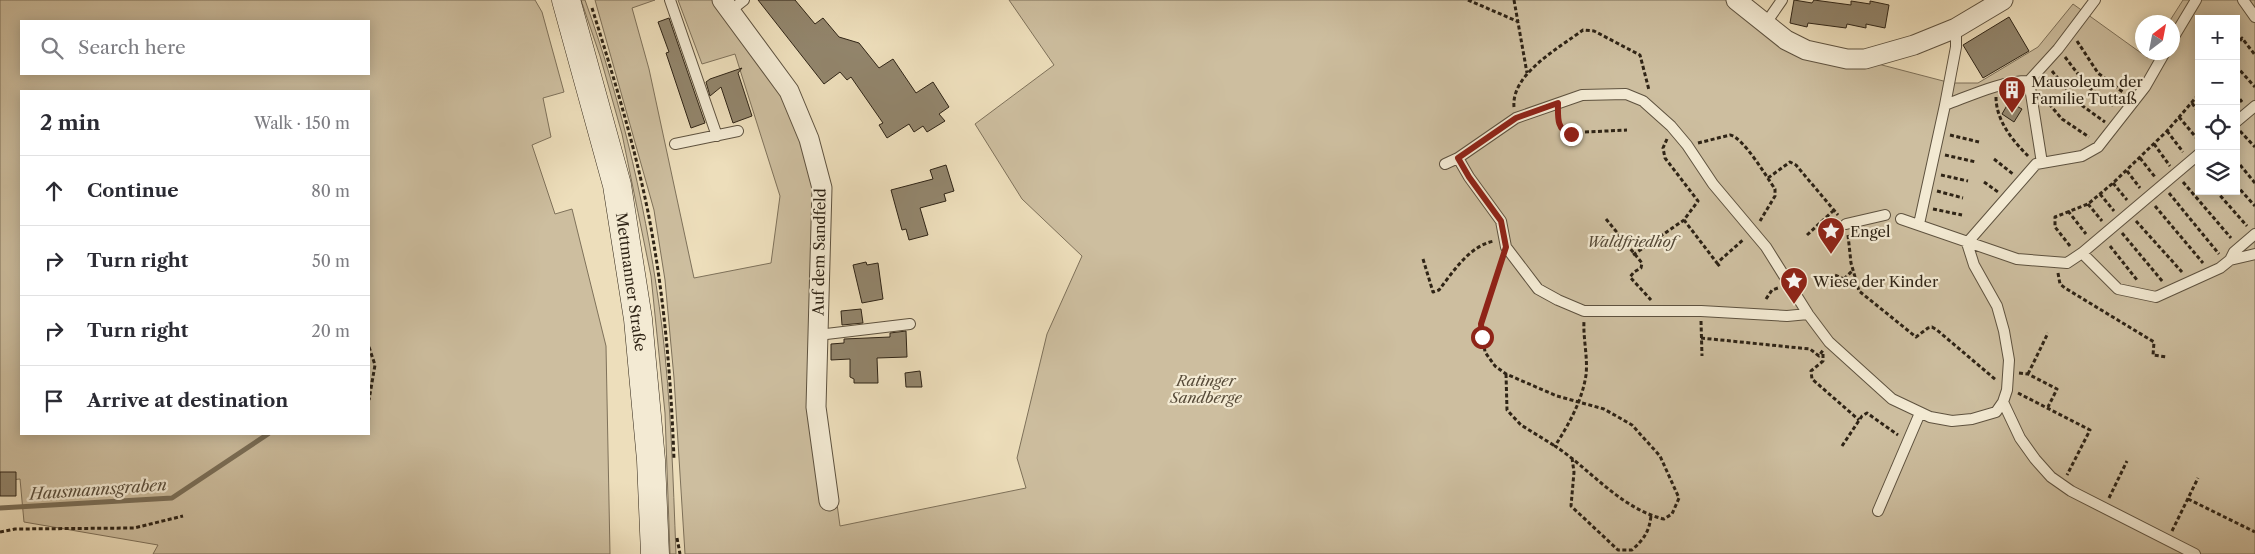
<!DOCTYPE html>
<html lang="en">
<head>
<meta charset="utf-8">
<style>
	body { margin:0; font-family:"Libre Caslon Text",serif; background:#f2f2f3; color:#2b2b33 }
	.controls { position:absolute; right:15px; top:15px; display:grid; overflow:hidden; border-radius:0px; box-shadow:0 2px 12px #0003 }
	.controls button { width:45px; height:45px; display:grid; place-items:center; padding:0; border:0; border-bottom:1px solid #e1e1e2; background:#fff; color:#2b2b33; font:25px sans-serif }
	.compass { position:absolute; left:2135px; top:15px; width:45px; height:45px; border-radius:50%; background:#fff; box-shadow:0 2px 12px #0003; rotate:32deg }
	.stop { position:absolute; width:15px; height:15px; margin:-11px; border:4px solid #8f2418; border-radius:50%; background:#fff }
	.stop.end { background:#8f2418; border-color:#fff; box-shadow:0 1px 5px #0008 }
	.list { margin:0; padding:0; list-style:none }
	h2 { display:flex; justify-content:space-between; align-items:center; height:65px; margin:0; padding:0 20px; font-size:21px }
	h2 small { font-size:16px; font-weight:400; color:#7c7c81 }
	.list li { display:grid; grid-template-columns:32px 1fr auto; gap:15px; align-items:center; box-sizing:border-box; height:70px; padding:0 20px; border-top:1px solid #e1e1e2 }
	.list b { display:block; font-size:19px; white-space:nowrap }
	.list em { font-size:16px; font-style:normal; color:#7c7c81 }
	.icon { flex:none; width:28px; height:28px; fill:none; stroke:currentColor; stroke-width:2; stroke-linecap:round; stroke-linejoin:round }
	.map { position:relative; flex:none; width:2255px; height:554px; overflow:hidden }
	.search { position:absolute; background:#fff; box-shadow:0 2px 12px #0003; left:20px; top:20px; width:350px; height:55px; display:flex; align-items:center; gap:12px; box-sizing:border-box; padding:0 18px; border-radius:0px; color:#7c7c81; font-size:19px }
	.panel { position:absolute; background:#fff; box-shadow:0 2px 12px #0003; left:20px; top:90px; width:350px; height:345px; border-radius:0px }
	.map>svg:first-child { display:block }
</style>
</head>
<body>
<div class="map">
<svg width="2255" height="554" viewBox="0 0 2255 554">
	<rect width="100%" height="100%" fill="#eddebb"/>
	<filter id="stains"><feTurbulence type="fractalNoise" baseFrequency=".004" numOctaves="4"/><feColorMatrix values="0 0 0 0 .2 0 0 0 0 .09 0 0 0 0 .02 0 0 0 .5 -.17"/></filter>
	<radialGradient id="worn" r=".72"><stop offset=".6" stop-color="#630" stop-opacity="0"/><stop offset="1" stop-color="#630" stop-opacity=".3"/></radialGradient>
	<path fill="#cdbe9f" stroke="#7e715a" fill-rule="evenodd" d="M0,0h535l7,12 22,80 -21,6 8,39 -19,8 23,69 17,-5 34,137 4,208h-457l5,-9 -134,-23 -4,-43 -20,2zM21,21h348v53h-348zM21,91h348v343h-348z
		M581,0h4c38,106 63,216 77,327 9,75 11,152 14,227h-6l-5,-141 -14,-137 -29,-142 -22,-78z
		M595,0h60l-23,8 17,61 45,209 77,-15 9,-67 -45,-142 -33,10 -24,-64h55l63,86 19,48 8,267 17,125 186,-38 -9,-30 30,-124 35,-78 -60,-57 -47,-75 79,-59 -45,-65h727l50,40 165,43h27l60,-36 35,-43 75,54 3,-5 21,-1v-30h-3l14,-22h72v554h-1570l-11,-176 -9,-98 -11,-70zM2199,19h37v172h-37z"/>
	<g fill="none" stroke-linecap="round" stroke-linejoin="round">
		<path stroke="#7a6e57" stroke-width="5" d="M0,508l172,-10 96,-64"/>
	</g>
	<path fill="#92856c" stroke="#2f2416" d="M758,0h37l20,24 8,-6 16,19 20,6 20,25 14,-9 23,34 17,-11 16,25 -10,7 6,7 -18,11 -4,-6 -9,6 -5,-8 -22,14 -8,-13 4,-2 -32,-46 -4,3 -7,-8 -16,12z
		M1794,0l18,3 2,-3 37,5v-4l19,3v-3l19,4 -4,23 -19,-4v4l-19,-4 -1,4 -38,-5 -1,4 -17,-4z
		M2009,17l20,34 -46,27 -20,-33z
		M669,18l36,105 -14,5 -25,-75 3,-1 -11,-30z
		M742,68l-4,5 14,43 -19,7 -12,-36 -11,9 -4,-14 4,-3z
		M2009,102l13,7 -8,13 -12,-8z
		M946,165l8,26 -10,3 2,7 -26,7 8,27 -19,5 -3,-11 -4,1 -11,-40 42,-11 -3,-9z
		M866,262l1,3 11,-2 5,36 -21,4 -9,-38z
		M861,309l2,14 -21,2 -1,-14z
		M906,331l1,26 -30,1 1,25h-24v-4l-4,-2v-18l-19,1v-16l13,-1v-4l46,-2v-4z
		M920,371l2,16h-16l-1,-14z
		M0,472h16v24h-16z"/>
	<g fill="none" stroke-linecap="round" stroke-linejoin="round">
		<defs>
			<path id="service" d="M670,0l47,136
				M2243,0l12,17
				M730,11l14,-11
				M1766,23l16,-23
				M2172,40l24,-40
				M2029,81l13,82
				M1945,105l11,-58v-19
				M2236,122l19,-16
				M675,144l63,-13
				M1458,158l11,19 32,44 5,26 32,42 20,11 26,11h117l86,5 21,-2
				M1445,164l13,-6 58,-40 66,-23 44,-1 17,7 28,25 16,19 26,39 53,63 42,67 21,28 63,57 38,18 22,4 20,-2 24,-7 7,-10 4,-12 2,-30 -5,-29 -7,-25 -23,-41 -7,-22 69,-79 46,-8 16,-9 47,-60 20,-35
				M1901,219l116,40 50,4 15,-10 117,-99
				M1846,224l39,-9
				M1919,224l26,-119c27,-10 56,-24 84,-24l29,-32 37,-49
				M2082,253l36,36 38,8 64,-29 10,-8 25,-6
				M2230,260l4,-8 21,-18
				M818,335l92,-11
				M2003,402l17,36 15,21 16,18 20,14 124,63
				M1878,511l42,-98"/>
			<path id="minor" d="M722,0l67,91 20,48 13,49 -6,219 13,94
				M1736,0l50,40 20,10 41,9h18l49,-14 42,-17 47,-28"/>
			<path id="secondary" d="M566,0l51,185 21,134 13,141 4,94"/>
		</defs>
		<use href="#service" stroke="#5e523f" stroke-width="12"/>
		<use href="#minor" stroke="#5e523f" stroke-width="21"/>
		<use href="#secondary" stroke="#2f2416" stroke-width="29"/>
		<path stroke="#2f2416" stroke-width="3" stroke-dasharray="4 2.5" stroke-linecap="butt" d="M1468,0l51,22
			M1514,0l13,73
			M592,8c21,67 42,135 56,204 16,81 23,165 26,248
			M2077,41l21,32 26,20
			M2236,46l6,-8 13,17
			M2065,57l23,30 27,20
			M2236,66l19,21
			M2052,71l25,31 28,20
			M2236,94l6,8
			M1996,97c0,23 16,43 32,59
			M2045,99l17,20 27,18
			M2192,103l7,10
			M1514,107c-3,-33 45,-59 69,-77l11,1 46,24 9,35
			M1558,116l2,11 5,6 62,-3
			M2179,117l20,24
			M2167,131l16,21
			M2240,131l15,16
			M1950,135l29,7
			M1667,139l-4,9 2,10 33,43 -14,19 33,43 27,-24
			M1698,143l32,-8c13,2 36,41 45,54v7l-15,25
			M2154,144l16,22
			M1945,155l31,7
			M2140,158l15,19
			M1994,159l19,15
			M2236,160l19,23
			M2127,171l13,17
			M1941,175l27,6
			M1768,178l22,-16 6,3 42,50
			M1984,182l14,10
			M2183,182l48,56
			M2113,183l14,17
			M2236,185l19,21
			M1937,191l26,7
			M2216,191l31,35
			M2169,193l50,61
			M2100,194l14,17
			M2088,204l14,17
			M2155,206l48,57
			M1933,209l29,6
			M2068,211l18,23
			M1606,219l36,44 -1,5 -7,4 -4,5 21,23
			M2136,221l46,51
			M2122,233l41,49
			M1807,235l26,-24
			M1848,235l3,28 8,28 57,46 12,-9 4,-1 5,3 59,50
			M2070,246l-15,-19v-10l33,-13 25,-21 54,-52 32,-37
			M2110,246l27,34
			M1633,255l51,-35
			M1423,259l10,33 6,-2c14,-18 30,-44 55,-49
			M1502,260l-21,64 4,28 10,14 11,8 51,22 47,13 28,16 28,31 19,42 -7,16 -8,5c-43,-10 -74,-50 -109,-73 14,-22 27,-45 31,-71 2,-18 -3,-36 -2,-54
			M1717,263l4,5
			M2058,273l2,11 5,4 89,54 -1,13 14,2
			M1835,275l9,4v4l-6,3
			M1844,279l8,-8
			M1766,299l6,-9 6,-2
			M1701,321l1,35
			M1701,338l109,11 9,7 4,-6
			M369,347l6,18 -6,35
			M1823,354v7l-12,10 1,8 47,41
			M2019,373l9,1 29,15 -9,18
			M1506,374l1,36 14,15 34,21
			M2028,374l20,-41
			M2018,393l72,37 -23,45
			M1842,446l20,-30 5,-3 31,22
			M1572,458l2,14 -3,34 47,44h14c12,-11 17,-18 19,-34
			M2109,498l18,-37
			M2188,499l67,33
			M2172,531l26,-53
			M0,532l15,-3 119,-1 49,-12
			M677,538l3,16"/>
		<use href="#service" stroke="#f3ead3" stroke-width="10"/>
		<use href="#minor" stroke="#f3ead3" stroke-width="19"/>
		<use href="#secondary" stroke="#f3ead3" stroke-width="28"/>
	</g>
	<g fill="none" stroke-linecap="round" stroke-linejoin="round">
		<path stroke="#8f2418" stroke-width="6" d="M1482,337l-1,-13 25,-77 -5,-26 -32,-44 -11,-19 58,-40 42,-15c0,12 -2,28 13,31"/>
	</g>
	<defs>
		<symbol id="building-pin" viewBox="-11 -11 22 30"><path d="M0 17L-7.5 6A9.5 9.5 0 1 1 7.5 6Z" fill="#8f2418" stroke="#f3ead3"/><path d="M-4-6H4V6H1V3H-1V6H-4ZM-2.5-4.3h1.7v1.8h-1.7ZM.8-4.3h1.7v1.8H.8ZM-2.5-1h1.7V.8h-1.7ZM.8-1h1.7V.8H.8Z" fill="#fff"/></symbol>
		<symbol id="sight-pin" viewBox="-11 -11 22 30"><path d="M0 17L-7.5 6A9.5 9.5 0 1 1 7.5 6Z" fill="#8f2418" stroke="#f3ead3"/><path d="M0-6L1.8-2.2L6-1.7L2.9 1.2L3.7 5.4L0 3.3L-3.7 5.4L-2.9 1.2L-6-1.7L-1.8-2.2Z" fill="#fff"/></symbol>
	</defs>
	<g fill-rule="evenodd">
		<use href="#building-pin" x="1996" y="74" width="32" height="43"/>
		<use href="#sight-pin" x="1815" y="215" width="32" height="43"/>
		<use href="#sight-pin" x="1778" y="265" width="32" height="43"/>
	</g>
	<g text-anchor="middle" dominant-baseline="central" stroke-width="4.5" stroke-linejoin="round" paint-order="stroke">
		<g font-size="15" fill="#2f2416" stroke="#f3ead3" text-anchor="start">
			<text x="2031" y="81">Mausoleum der<tspan x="2031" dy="17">Familie Tuttaß</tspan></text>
			<text x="1850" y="231">Engel</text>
			<text x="1813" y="281">Wiese der Kinder</text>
		</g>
		<g font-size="15" font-style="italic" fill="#564a38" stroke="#f3ead3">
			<text x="1631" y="241">Waldfriedhof</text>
			<text x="1206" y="380">Ratinger<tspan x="1206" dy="17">Sandberge</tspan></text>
		</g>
		<g font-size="15" fill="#2f2416" stroke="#f3ead3">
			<text transform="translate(819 252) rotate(-89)">Auf dem Sandfeld</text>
			<text transform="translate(631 282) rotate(82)">Mettmanner Straße</text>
		</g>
		<g font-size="16" font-style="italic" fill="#5b4f3c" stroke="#f3ead3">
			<text transform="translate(98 489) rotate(-4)">Hausmannsgraben</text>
		</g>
	</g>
	<rect width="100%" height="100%" filter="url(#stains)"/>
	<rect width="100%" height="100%" fill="url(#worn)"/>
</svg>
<div class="controls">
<button>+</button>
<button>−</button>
<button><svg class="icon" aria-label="locate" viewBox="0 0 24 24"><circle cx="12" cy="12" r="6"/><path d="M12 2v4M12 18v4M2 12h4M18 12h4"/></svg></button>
<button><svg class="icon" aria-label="layers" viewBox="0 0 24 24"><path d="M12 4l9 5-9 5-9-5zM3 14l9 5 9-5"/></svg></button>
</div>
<svg class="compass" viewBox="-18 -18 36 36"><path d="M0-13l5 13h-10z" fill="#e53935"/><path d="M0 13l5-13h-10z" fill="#7c7c81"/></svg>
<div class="stop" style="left:1482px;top:337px"></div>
<div class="stop end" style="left:1571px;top:134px"></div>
<div class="search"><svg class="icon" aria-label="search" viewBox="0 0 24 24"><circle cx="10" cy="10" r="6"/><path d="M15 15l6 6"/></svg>Search here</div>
<section class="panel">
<h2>2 min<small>Walk · 150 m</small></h2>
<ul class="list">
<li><svg class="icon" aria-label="ahead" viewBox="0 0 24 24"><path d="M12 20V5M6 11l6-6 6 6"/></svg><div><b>Continue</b></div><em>80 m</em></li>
<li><svg class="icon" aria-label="right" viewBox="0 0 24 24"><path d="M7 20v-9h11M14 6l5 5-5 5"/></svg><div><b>Turn right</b></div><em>50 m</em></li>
<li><svg class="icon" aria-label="right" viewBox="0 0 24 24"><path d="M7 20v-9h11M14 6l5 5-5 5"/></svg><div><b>Turn right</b></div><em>20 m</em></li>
<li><svg class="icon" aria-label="arrive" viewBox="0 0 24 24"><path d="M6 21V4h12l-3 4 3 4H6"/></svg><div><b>Arrive at destination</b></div></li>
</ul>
</section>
</div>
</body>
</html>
